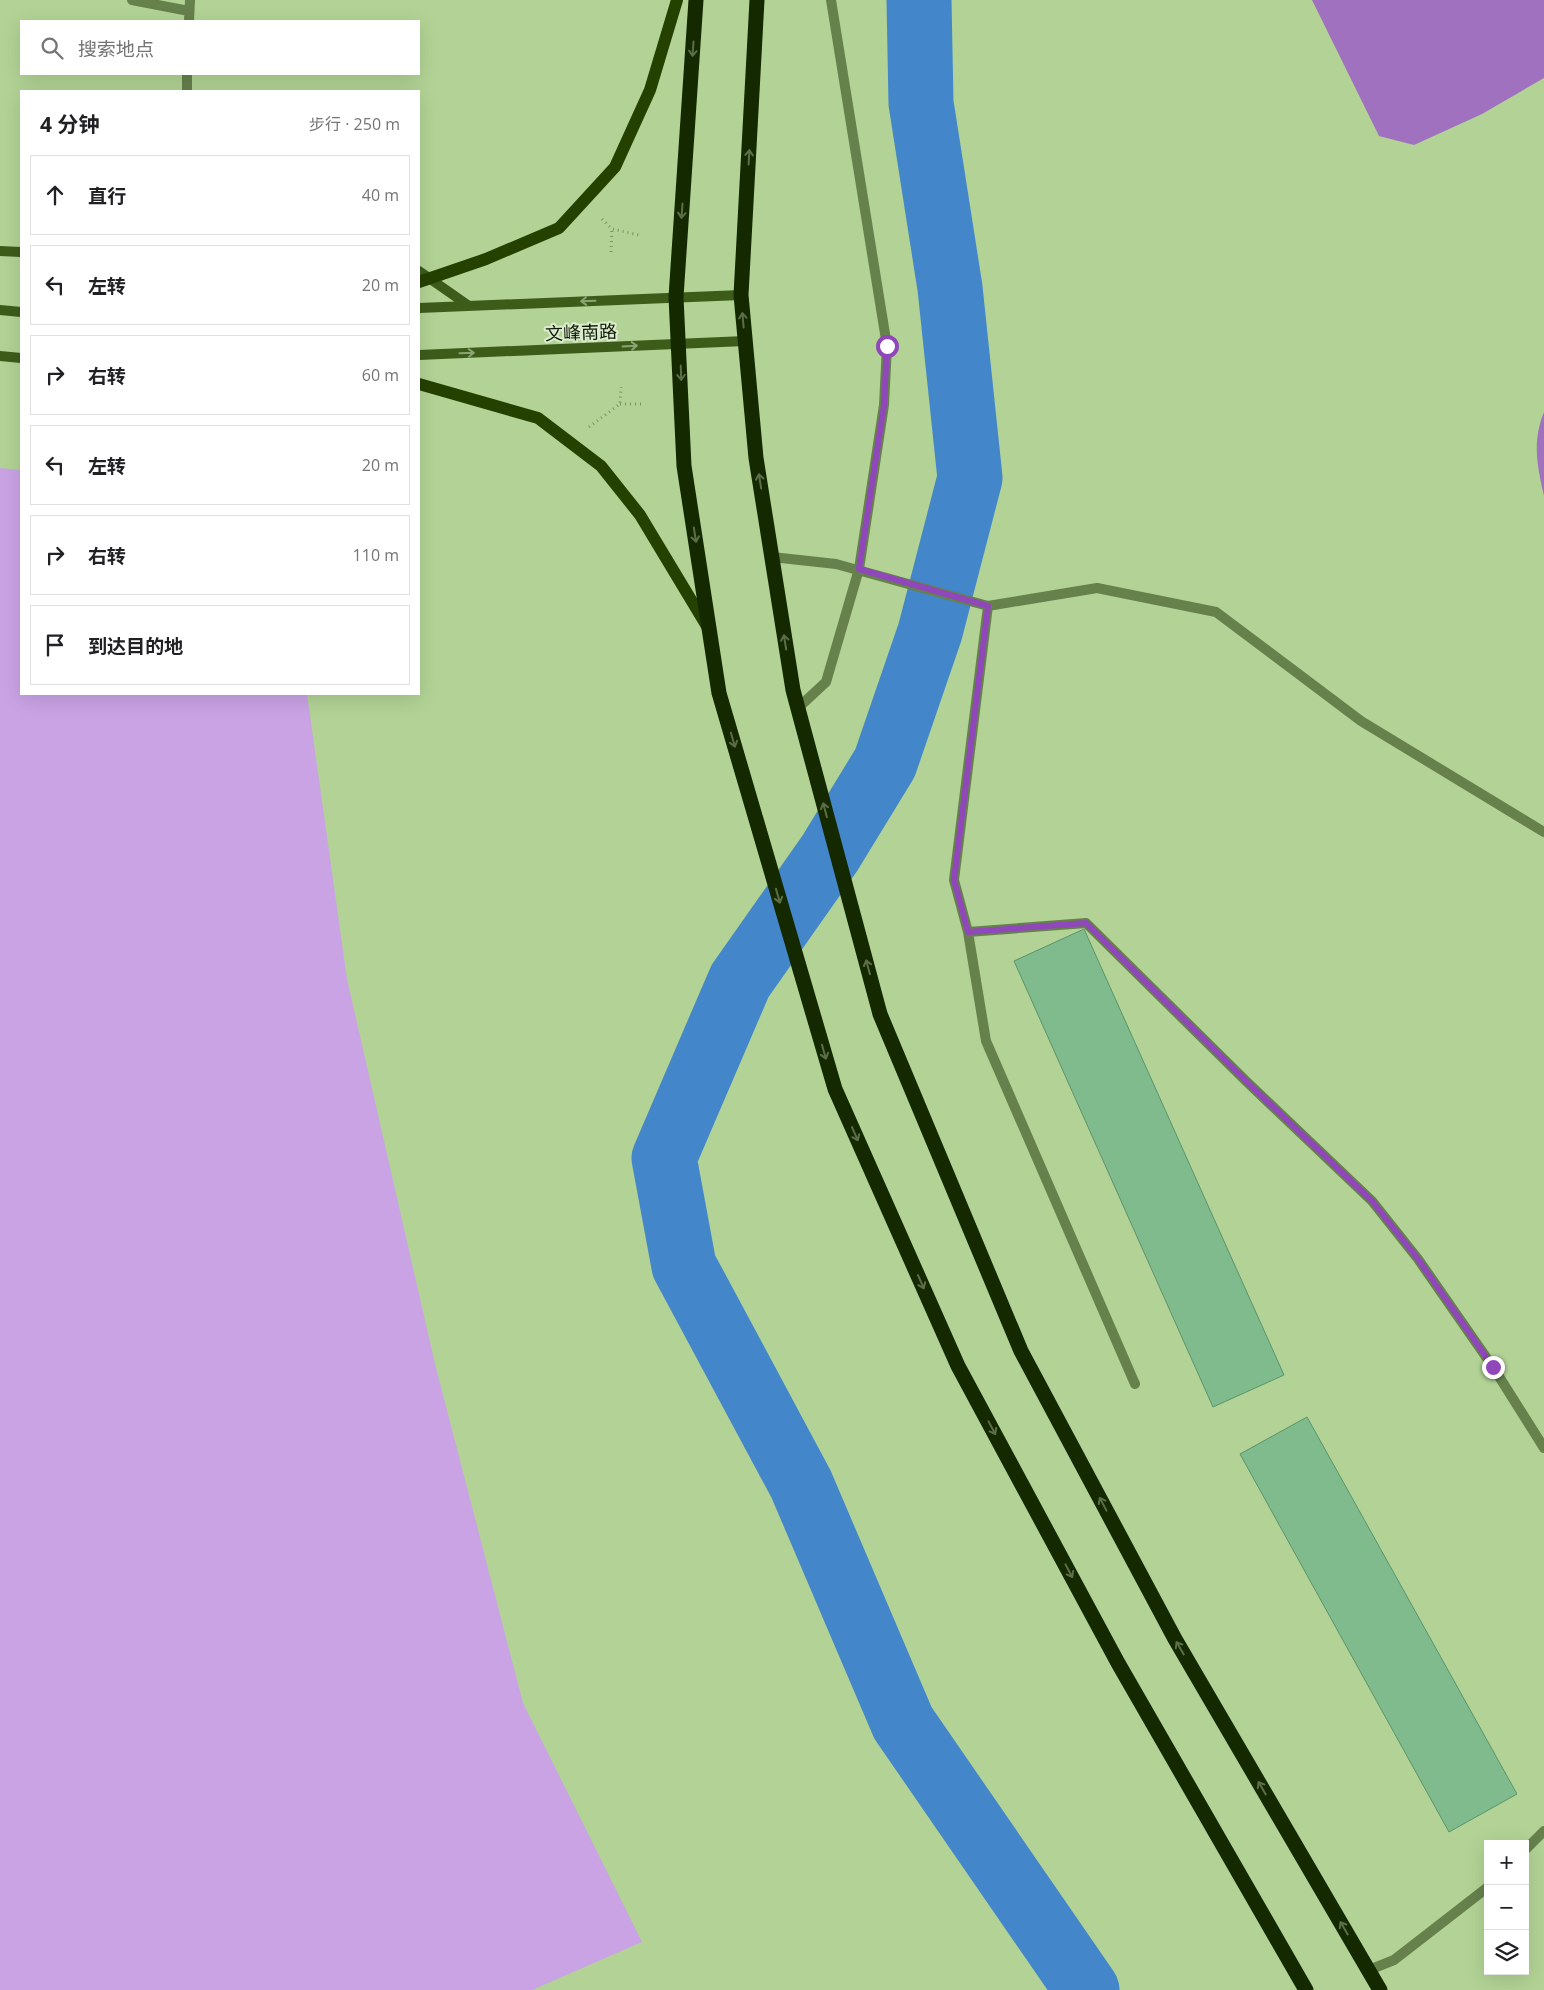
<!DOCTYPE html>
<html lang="zh">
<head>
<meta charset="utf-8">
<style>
	body { margin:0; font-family:"Open Sans","Noto Sans SC",sans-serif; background:#f6f6f6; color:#202124 }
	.controls { position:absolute; right:15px; bottom:15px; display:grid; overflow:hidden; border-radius:0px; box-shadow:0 5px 20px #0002 }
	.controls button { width:45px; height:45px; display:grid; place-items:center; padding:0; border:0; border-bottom:1px solid #e0e0e0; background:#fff; color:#202124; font:25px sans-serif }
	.stop { position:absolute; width:15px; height:15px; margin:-11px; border:4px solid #8f47b9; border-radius:50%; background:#fff }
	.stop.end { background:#8f47b9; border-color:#fff; box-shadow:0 1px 5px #0008 }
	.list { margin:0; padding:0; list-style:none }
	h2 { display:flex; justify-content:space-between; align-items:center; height:65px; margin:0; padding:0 20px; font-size:21px }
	h2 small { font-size:16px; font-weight:400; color:#757577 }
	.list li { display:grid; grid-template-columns:32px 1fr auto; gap:15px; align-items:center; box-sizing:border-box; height:80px; margin:0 10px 10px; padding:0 10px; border:1px solid #e0e0e0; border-radius:0px }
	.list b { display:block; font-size:19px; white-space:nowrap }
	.list em { font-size:16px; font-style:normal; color:#757577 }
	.icon { flex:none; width:28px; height:28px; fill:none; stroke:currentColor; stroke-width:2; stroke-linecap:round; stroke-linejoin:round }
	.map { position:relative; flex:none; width:1544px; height:1990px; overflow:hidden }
	.search { position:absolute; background:#fff; box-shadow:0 5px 20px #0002; left:20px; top:20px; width:400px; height:55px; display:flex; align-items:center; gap:12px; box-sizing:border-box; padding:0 18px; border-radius:0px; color:#757577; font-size:19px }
	.panel { position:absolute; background:#fff; box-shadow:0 5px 20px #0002; left:20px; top:90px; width:400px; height:605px; border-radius:0px }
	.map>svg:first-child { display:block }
</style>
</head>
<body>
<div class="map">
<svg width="1544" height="1990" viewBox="0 0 1544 1990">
	<rect width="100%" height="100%" fill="#b2d395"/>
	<path fill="#caa3e5" d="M0,468l21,2v224h286l40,285 88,385 88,339 119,239 -110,48h-532z"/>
	<path fill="#a071bf" d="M1312,0h232v78l-62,36 -68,31 -35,-9z
		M1544,412v84c-7,-31 -12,-54 0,-84z"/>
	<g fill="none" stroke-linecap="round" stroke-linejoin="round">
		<path stroke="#4486ca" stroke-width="65" d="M919,0l2,103 29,185 20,190 -40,154 -45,131 -55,90 -90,128 -76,177 20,108 117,218 102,239 184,267"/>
	</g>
	<path fill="#80bb8e" stroke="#5a9469" d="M1084,929l200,446 -71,32 -199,-446z
		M1307,1417l210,377 -68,38 -209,-378z"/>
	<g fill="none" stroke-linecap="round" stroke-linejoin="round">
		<path stroke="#7a9463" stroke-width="3" stroke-dasharray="1 4" stroke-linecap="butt" d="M602,219l10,10 27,6
			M611,252l1,-23
			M620,404h23
			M589,427l31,-23 1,-17"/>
		<path stroke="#66814c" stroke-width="10" d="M798,708l28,-26 33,-113 25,-164 3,-59 -56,-346"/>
		<path stroke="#66814c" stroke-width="10" d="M132,0l57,11
			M189,21l1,-21
			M187,91v-17
			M772,557l64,7 152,42 109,-18 119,24 145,109 183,111
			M988,606l-34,274 14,52 118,-9 161,159 125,119 46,58 75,108 51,81
			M968,932l18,109 149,343
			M1525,1850l19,-19
			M1369,1970l25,-10 94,-73"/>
		<path stroke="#3d5c1a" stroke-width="10" d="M0,251l21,1
			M419,271l50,35
			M419,308l322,-13
			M0,310l21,2
			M419,355l326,-14
			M0,356l21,2"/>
		<path stroke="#254100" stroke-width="12" d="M419,282l67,-23 73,-31 56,-61 35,-77 27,-90
			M419,384l119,34 63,48 39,49 68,113"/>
		<path stroke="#152900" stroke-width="15" d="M696,0l-20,297 8,169 35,227 116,396 123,277 160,297 188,327
			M757,0l-16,295 15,163 37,232 87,324 141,337 154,288 205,351"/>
	</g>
	<defs><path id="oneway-shaft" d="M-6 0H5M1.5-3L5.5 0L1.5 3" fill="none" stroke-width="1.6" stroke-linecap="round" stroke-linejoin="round" transform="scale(1.25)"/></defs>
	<g stroke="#5b6e48">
		<use href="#oneway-shaft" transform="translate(693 49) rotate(94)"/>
		<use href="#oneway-shaft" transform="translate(749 157) rotate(-87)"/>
		<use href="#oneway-shaft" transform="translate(682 211) rotate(94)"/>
		<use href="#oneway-shaft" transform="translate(743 320) rotate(-95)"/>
		<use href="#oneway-shaft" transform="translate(681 373) rotate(88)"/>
		<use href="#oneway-shaft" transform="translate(760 481) rotate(-99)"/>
		<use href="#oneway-shaft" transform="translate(695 535) rotate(81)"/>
		<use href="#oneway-shaft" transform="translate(785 642) rotate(-99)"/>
		<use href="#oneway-shaft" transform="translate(733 740) rotate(74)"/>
		<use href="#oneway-shaft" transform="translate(825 810) rotate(-105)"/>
		<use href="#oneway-shaft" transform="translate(778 896) rotate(74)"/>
		<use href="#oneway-shaft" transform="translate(868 967) rotate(-105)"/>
		<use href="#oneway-shaft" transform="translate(824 1052) rotate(74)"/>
		<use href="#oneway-shaft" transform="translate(855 1134) rotate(66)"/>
		<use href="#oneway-shaft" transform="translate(921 1282) rotate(66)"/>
		<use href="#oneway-shaft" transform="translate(992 1428) rotate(62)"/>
		<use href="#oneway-shaft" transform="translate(1103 1504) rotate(-118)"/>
		<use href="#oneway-shaft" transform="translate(1069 1571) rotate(62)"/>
		<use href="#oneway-shaft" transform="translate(1180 1648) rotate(-120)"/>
		<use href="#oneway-shaft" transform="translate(1262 1788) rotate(-120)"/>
		<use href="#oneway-shaft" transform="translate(1344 1928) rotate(-120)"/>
	</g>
	<g stroke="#8ca474">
		<use href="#oneway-shaft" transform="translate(588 301) rotate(178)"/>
		<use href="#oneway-shaft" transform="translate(630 346) rotate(-3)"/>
		<use href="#oneway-shaft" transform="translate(467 353) rotate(-2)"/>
	</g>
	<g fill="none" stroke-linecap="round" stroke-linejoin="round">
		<path stroke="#8f47b9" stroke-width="6" d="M887,346l-3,59 -25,164 129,37 -34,274 14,52 118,-9 161,159 125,119 46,58 75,108"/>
	</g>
	<g text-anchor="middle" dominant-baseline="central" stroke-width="4" stroke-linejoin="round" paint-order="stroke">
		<g font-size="18" fill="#0f1a04" stroke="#dcedcf">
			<text transform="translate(581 332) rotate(-2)">文峰南路</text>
		</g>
	</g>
</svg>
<div class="controls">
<button>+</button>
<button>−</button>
<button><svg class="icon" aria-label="layers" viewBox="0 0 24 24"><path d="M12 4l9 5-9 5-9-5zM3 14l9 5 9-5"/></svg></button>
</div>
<div class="stop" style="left:887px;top:346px"></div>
<div class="stop end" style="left:1493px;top:1367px"></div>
<div class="search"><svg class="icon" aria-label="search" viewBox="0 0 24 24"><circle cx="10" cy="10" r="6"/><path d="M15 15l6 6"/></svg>搜索地点</div>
<section class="panel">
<h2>4 分钟<small>步行 · 250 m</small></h2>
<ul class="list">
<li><svg class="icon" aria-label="ahead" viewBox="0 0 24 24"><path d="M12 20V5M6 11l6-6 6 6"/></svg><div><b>直行</b></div><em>40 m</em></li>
<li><svg class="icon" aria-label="left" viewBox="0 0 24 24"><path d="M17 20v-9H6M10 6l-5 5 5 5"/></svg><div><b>左转</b></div><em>20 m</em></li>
<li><svg class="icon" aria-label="right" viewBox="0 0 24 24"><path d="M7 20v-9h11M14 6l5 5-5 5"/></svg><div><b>右转</b></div><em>60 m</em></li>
<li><svg class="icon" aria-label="left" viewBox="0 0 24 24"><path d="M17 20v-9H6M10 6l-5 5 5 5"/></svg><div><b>左转</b></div><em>20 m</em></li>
<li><svg class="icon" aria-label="right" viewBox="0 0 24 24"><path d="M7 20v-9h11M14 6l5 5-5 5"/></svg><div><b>右转</b></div><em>110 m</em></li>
<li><svg class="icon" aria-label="arrive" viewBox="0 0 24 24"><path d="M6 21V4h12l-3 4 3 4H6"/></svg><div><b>到达目的地</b></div></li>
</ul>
</section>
</div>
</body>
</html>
